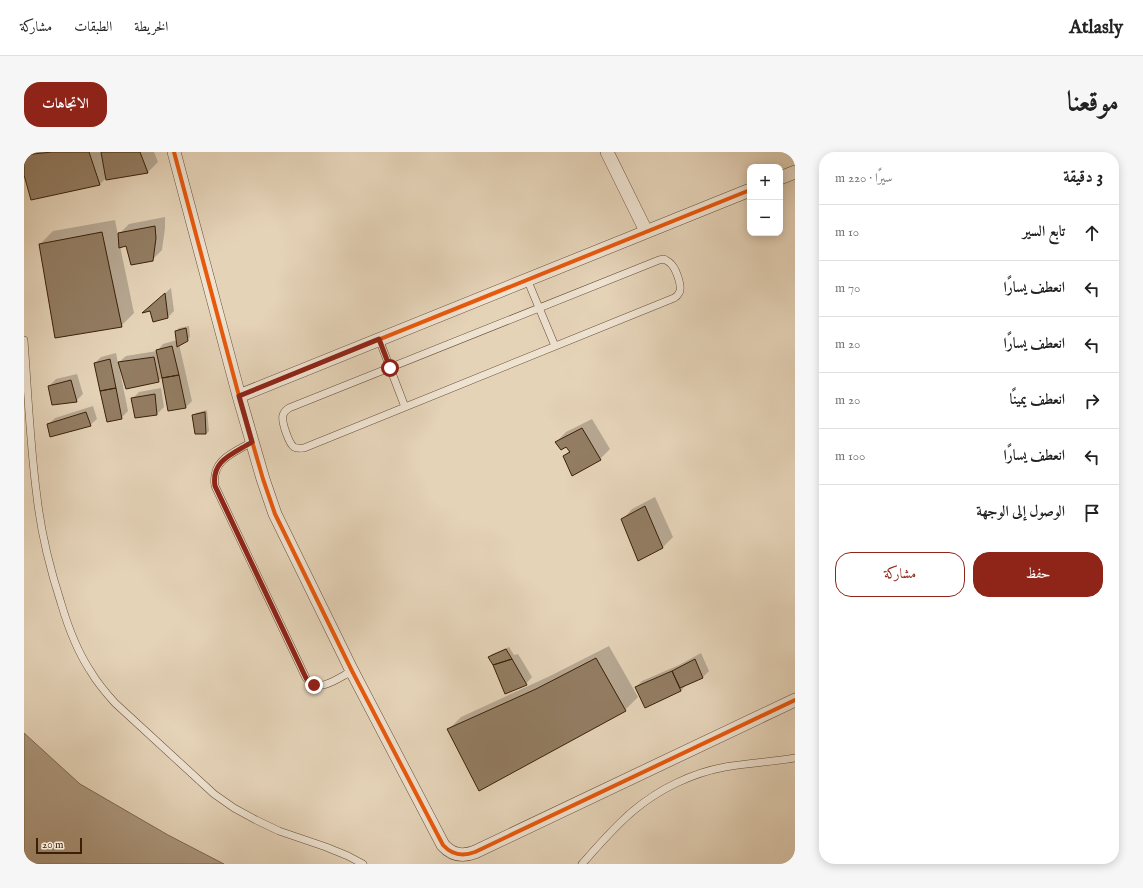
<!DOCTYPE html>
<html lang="ar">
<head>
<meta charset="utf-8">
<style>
	body { margin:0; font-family:"IM FELL English",Amiri,serif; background:#f6f6f6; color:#222; direction:rtl }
	.controls { position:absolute; right:12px; top:12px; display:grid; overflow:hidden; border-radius:8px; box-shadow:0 2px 10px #0003 }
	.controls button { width:36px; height:36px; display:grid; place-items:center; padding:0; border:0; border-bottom:1px solid #e0e0e0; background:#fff; color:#222; font:20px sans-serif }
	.scale { position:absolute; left:12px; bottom:10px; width:46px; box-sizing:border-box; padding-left:4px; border:2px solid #3b2007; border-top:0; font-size:11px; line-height:14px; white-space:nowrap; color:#3b2007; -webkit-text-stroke:3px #eee2d1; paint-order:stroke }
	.stop { position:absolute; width:12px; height:12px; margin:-9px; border:3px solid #8f2418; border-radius:50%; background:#fff }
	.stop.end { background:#8f2418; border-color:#fff; box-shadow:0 1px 4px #0008 }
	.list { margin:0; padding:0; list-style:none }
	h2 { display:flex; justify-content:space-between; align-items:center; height:52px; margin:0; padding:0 16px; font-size:17px }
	h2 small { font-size:13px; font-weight:400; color:#767676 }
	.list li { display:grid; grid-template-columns:26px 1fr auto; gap:12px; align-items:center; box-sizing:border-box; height:56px; padding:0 16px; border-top:1px solid #e0e0e0 }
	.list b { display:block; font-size:15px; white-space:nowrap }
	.list em { font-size:13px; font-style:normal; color:#767676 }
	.actions { display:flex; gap:8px; padding:12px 16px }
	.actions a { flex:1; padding:9px 0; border:1px solid #8f2418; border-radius:16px; text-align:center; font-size:14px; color:#8f2418 }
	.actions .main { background:#8f2418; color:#fff }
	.icon { flex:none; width:22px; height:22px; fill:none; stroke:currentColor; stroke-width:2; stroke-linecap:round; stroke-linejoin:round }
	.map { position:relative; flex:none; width:771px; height:712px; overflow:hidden; direction:ltr; border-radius:16px }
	header { display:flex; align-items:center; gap:24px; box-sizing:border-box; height:56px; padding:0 20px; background:#fff; border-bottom:1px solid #e0e0e0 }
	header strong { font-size:19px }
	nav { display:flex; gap:22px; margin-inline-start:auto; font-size:14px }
	.intro { display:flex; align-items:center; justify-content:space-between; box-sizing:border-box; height:96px; padding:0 24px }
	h1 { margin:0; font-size:28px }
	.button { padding:10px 18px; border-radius:16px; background:#8f2418; color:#fff; font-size:14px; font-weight:700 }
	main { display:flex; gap:24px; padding:0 24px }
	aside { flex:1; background:#fff; border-radius:16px; box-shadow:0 2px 10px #0003 }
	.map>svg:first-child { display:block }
</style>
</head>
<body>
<header>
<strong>Atlasly</strong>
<nav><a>الخريطة</a><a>الطبقات</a><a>مشاركة</a></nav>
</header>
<div class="intro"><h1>موقعنا</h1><a class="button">الاتجاهات</a></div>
<main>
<aside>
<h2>3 دقيقة<small>سيرًا · 220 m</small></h2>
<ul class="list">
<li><svg class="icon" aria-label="ahead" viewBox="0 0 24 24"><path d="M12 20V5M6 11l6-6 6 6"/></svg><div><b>تابع السير</b></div><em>10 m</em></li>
<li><svg class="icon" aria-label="left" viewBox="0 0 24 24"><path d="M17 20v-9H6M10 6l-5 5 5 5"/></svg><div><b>انعطف يسارًا</b></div><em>70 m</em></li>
<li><svg class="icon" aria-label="left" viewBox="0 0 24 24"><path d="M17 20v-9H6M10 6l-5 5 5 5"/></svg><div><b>انعطف يسارًا</b></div><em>20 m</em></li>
<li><svg class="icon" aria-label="right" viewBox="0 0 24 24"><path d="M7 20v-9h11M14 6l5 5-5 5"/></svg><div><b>انعطف يمينًا</b></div><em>20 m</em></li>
<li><svg class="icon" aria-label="left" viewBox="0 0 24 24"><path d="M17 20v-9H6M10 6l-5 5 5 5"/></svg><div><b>انعطف يسارًا</b></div><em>100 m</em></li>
<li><svg class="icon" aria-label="arrive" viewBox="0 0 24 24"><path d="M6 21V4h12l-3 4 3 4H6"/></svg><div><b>الوصول إلى الوجهة</b></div></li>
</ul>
<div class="actions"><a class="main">حفظ</a><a>مشاركة</a></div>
</aside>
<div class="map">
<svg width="771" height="712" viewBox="0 0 771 712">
	<rect width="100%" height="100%" fill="#e5d3b8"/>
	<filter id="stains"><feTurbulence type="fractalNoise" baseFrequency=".005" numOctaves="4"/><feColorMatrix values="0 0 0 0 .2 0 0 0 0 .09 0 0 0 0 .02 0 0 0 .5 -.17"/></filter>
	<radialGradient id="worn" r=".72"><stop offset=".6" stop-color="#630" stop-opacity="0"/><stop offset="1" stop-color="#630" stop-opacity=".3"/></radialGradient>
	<path fill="#ab967c" stroke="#7e674d" d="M0,581l56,51 88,51 56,29h-200z"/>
	<path fill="#0003" d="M0,0h130l4,10 -10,10 -41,7v-2l-7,7 -68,15 -8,-27z
		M141,65v11l-3,22 -10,10 -25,-15 -7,1 14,67 -13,13 -81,-82 13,-13 62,-11 3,15 11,-11z
		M147,136l3,23 -7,7 -16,-8 -6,1z
		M165,174l1,11 -3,3 -8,4 13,57 -6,6 -17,3 -6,-33 -5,4 -38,-15h-1l9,45 -7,7 -26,-55 6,-6 15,-4 2,10 8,-7 31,-5 6,-7 14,-4 -1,-9 3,-3z
		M53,222l6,20 -7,7 -27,-15 7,-7z
		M137,236l3,19 -7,7 -22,3 -3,-18 7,-7z
		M69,254l4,13 -7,6h-42l7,-7z
		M183,258l2,21 -3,3h-10l-3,-18 3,-3z
		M568,267l18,30 -10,10 -36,-3 6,-6 -4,-4 -10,-4 10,-10z
		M631,345l18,40 -10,10 -24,12 -16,-40 9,-10z
		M585,494l29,51 -13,13 -177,20 13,-13 89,-41z
		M485,495l5,8 4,-1 14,23 -6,7 -32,-20 -5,-7 3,-3z
		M677,501l8,18 -7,7 -15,6 -6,7 -45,-4 6,-6 37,-16z"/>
	<path fill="#937d63" stroke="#3b2007" d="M28,0h37l11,33 -69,15 -7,-25v-20z
		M77,0h39l8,21 -42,7z
		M131,74l1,12 -3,23 -22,4 -5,-19 -7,2 -1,-15z
		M78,80l20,95 -67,11 -16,-94z
		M141,141l3,25 -15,4 -3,-11 -8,2z
		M162,176l2,13 -11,6 -2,-16z
		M148,194l7,29 -17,3 -6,-28z
		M130,205l5,25 -33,7 -8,-27z
		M86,207l6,29 -16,3 -6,-28z
		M155,223l7,33 -18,3 -6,-33z
		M47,228l6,22 -25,3 -4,-19z
		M92,236l6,31 -15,3 -7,-31z
		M131,242l2,21 -22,3 -4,-20z
		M62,260l5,14 -41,11 -3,-13z
		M181,260l1,22h-11l-3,-19z
		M558,276l19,32 -29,16 -9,-20 7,-4 -4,-5 -5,3 -6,-8z
		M621,354l18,42 -25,13 -17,-42z
		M482,497l6,10 -19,6 -5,-8z
		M572,506l30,53 -147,80 -32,-62 89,-40z
		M488,507l15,26 -22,9 -12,-29z
		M671,507l8,19 -23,10 -8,-17z
		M648,519l9,20 -36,17 -10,-21z"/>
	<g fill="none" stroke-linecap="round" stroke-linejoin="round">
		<defs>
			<path id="service" d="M640,107c3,2 6,3 8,6 4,5 11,22 7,28 -1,2 -3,4 -5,5l-370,150c-4,0 -7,1 -10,-1 -5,-3 -13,-26 -11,-32 1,-3 3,-5 6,-7l370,-148z
				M503,127l28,67
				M355,187l26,68
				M0,188c4,53 6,105 13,157 4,36 13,72 24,106 7,24 16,48 30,69 7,12 15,21 24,31l99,91 20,14 22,12 23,11 47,16 22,9 15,8
				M228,290c-19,11 -41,18 -37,44l91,192c12,17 32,0 46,-7
				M558,712c16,-18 32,-37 51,-53 26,-22 59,-38 92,-44 23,-4 47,-5 70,-9"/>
			<path id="minor" d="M150,0l65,244 24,83 12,35 77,157 91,174c9,10 19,12 32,7l320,-152
				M583,0l39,79
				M756,26l15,-6
				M215,244l511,-206"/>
		</defs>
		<use href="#service" stroke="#664d33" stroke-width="8"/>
		<use href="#minor" stroke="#664d33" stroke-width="14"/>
		<use href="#service" stroke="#eee2d1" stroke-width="7"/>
		<use href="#minor" stroke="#eee2d1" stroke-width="13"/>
		<defs>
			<path id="cycleway" d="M150,0l65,244 24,83 12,35 77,157 91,174c9,10 19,12 32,7l320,-152
				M215,244l511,-206"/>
		</defs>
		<use href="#cycleway" stroke="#eee2d1" stroke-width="6"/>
		<use href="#cycleway" stroke="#e8590c" stroke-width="4"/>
	</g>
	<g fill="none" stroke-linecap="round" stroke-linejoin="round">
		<path stroke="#8f2418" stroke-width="5" d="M290,533l-5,-2 -3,-5 -91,-192c-4,-26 18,-32 37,-44l-13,-46 140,-57 11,29"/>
	</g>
	<rect width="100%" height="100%" filter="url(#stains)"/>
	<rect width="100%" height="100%" fill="url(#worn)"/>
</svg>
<div class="controls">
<button>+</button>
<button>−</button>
</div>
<div class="scale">20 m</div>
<div class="stop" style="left:366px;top:216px"></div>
<div class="stop end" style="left:290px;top:533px"></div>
</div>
</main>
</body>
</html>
